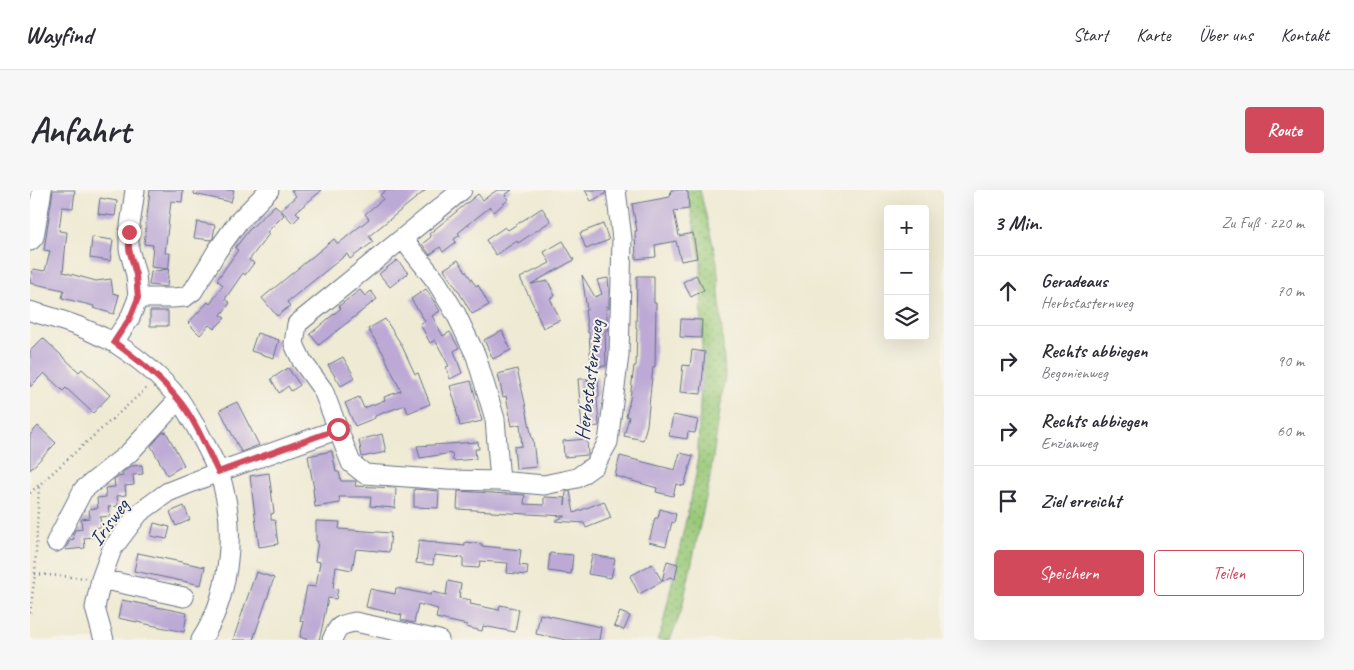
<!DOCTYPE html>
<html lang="de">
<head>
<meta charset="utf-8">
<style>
	body { margin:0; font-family:Caveat,sans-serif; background:#f7f7f7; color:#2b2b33 }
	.controls { position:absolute; right:15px; top:15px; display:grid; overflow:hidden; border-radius:5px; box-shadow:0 5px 20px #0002 }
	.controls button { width:45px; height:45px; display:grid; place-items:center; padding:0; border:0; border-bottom:1px solid #e1e1e2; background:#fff; color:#2b2b33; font:25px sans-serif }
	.stop { position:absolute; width:15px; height:15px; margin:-11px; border:4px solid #d1495b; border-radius:50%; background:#fff }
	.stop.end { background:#d1495b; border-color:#fff; box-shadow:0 1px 5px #0008 }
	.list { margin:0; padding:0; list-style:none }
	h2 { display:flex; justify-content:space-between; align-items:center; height:65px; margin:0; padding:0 20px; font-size:21px }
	h2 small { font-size:16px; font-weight:400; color:#7c7c81 }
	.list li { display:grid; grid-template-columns:32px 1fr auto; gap:15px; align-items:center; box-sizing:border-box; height:70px; padding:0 20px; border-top:1px solid #e1e1e2 }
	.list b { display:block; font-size:19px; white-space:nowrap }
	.list p { margin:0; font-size:16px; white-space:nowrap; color:#7c7c81 }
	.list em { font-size:16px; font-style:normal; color:#7c7c81 }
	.actions { display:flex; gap:10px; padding:15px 20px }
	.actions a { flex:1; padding:11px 0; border:1px solid #d1495b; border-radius:5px; text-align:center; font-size:18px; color:#d1495b }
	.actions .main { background:#d1495b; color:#fff }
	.icon { flex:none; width:28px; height:28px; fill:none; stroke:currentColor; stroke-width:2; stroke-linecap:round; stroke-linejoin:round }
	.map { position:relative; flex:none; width:914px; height:450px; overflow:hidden; border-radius:5px }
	header { display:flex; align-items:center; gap:30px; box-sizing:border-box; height:70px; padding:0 25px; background:#fff; border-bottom:1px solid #e1e1e2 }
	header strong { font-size:24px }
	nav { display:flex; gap:28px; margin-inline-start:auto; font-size:18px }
	.intro { display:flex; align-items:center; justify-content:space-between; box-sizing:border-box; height:120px; padding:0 30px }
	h1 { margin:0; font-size:35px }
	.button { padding:12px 22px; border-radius:5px; background:#d1495b; color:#fff; font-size:18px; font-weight:700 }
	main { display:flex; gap:30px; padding:0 30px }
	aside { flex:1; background:#fff; border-radius:5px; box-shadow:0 5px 20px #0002 }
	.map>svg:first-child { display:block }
</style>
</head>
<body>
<header>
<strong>Wayfind</strong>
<nav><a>Start</a><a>Karte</a><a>Über uns</a><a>Kontakt</a></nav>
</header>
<div class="intro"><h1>Anfahrt</h1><a class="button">Route</a></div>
<main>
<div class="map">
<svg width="914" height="450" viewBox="0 0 914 450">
	<defs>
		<pattern id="grass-dots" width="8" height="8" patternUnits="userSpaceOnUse" patternTransform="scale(1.25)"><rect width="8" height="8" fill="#99c978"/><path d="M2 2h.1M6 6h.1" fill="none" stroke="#7ca466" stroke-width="1.8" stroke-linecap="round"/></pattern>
	</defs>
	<rect width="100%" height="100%" fill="#f7f3e8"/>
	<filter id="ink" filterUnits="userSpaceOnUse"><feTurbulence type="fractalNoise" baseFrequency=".02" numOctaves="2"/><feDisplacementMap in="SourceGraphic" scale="10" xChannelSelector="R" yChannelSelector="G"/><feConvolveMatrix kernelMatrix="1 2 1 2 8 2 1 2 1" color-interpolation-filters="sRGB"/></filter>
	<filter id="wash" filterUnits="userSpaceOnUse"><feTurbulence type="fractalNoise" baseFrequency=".0096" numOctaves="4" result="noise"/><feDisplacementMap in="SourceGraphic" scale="20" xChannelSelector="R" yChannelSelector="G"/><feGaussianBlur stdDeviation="1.12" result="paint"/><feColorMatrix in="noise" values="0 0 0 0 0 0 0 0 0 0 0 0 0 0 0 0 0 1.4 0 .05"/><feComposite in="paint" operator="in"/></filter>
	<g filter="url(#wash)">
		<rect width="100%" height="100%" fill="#efead3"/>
		<path fill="url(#grass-dots)" stroke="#5a7c6b" d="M657,0h13l17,72 8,114 -16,108 -28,128 -11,28h-13l5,-12 35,-158 5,-109 -1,-99z"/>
		<g id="blocks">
			<path fill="#bca9d5" d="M23,0h22l-2,18 -11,-1 -3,24 8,1 -4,40 33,9 15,-2 2,14 6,2 -5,19 -21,-6 1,-2 -32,-8 2,-8 -34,-7 3,-14 12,2 5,-20 -6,-1z
				M120,0h33l-1,12 -11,-1 -6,52h5l-3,34 -18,-2 2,-13 17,-3 -17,-2 2,-22 -9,-1z
				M164,0h40l-3,12 -37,-8z
				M261,0h31l-26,22 4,4 -7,7 -12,-13 15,-14z
				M356,0h40l-57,46 4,6 -23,17 -3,-5 -60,48 3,4 -13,10 -15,-18 72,-59 4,5 31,-25 -4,-5 18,-15 -3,-4z
				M467,0h15l-7,5 4,4 -15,13 -4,-5 -32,26 2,2 -6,4 2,3 -13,10 -3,-5 -10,8 -8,-11 9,-7 -2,-3 49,-40 5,6z
				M555,0h20v4l-14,7z
				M641,0h15v2h2l1,17 -15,2 5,25 14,-3 4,25 -16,3 -5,-20 -21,4 1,12 -20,2 -1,-28h2l-5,-27 38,-7z
				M70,8l17,3 -2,15 -17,-2z
				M245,15l9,10 -17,17 2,2 -20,26 5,3 -9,12 -2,-2 -18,26 5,4 -9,12 4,3 -11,11 -5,-4 -9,10 -12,-12 20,-21 2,2 13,-19 -6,-5 21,-30 -3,-2 14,-18z
				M512,18l9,13 -33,22 -1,-2 -21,14 -10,-15 19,-13 3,3z
				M167,32l18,3 -2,13 -2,2 -17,-2z
				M573,34l6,16 -23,9 -6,-16z
				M62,47l21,3 -3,21 -20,-3z
				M533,51l11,19 -43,24 17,-3 7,15 -5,2 10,22 -17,8 -7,-16h1l-17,-34 30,-15 -6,-11z
				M367,70l11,13 -18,14 -11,-13z
				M428,70l18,26 2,-1 11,20 -17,9 -13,-22 -15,-23z
				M552,85l13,22 7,-3 -5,-14 11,-2 1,11v20l-3,-4 2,25h-3l1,36 -15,1 -2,-35 -1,1 -3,-23h2z
				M666,85l8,15 -13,7 -8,-15z
				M607,86h17v27h2l-1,64h-2l-6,58 -4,15 -19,-4 5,-19 -3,-1 4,-17 4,-33h2l1,-38h-1z
				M396,99l14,22 -8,5 11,20 7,-4 9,16 -5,3 8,22 -12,6 -4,-12 3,-1 -14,-26 -5,3 -10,-19 5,-3 -14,-22z
				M330,100l5,6 6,-5 6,8 -58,46 -9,-11 31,-26 -2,-2z
				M120,121h18v15h-18z
				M355,129l16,25 14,30 3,-1 12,31 -22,9 -3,-8 -30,11v2l-20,8 -10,-23 14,-6 5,11 21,-8 -1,-3 17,-6 -18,-38 -15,-24z
				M651,129l21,1 -1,18 -21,-1z
				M472,141l9,19 -18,9 -9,-19z
				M227,143l22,7 -5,18 -23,-7z
				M13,148l36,34 3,-3 28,26 -17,18 -27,-25 -3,3 -19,-18 -14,14v-36z
				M662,160l13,2 -4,42 -21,-2 3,-27 7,1z
				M313,167l12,21 -14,8 -13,-21z
				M258,178l12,17 -9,6 -3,-5 -9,7 -8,-14z
				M487,179l9,38 6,32h1l3,28 -20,2 -2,-22 8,-1 -2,-22 -8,2 -6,-30 -3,1 -5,-23z
				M568,188l1,18 -2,1 2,29 -17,2 -4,-49h9l1,3v-3z
				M441,191l11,40 -22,5 -4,-17h1l-7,-23z
				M207,212l22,43 -18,7 -21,-42z
				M643,225l25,5 -3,13 -7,-1 -1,7 -18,-3z
				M8,236l18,17 -26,27v-35z
				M136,242l18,33 -17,10 -16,-29 11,-13z
				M352,244l4,18 -24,5 -3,-17z
				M557,249l1,16 -24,2 -1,-16z
				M448,252l1,7h-4l1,10 -23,2 -1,-8 -32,5 -3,-12z
				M302,261l4,21h3l2,9h15l-1,5 41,2 -1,20 -25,-2 1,-9h-32l1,6 -25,4 -2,-18h1l-6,-33z
				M650,263l13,3 -9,30 -8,-2 -3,12 -17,-4 1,-4 -42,-12 5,-20 55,14z
				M112,275l1,9 -10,1 1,10 -9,1 1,9 -9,1 1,10 -10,1 2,9 -10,1 1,10 -9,1 1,9 -9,1 1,10 -20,2 5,-10 4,-1 -1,-5 2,-4 7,-1 -1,-10 9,-1 -1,-9 9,-1 -1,-10 9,-1 -1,-9 10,-1 -1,-8 3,-2 6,-1v-4l8,-6z
				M239,283l5,40 -3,1v6h4l3,24 -19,3 -9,-71z
				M384,299l25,2 -1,17 -24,-1z
				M428,301l67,4 -1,9 20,1v-8l22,1 -1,7 1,-13 4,-1 4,22 30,-12 7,17 -25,10 -2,-5 -29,-2 10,-5 -74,-4v-1l-34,-2z
				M154,316l6,14 -14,6 -6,-14z
				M630,319l16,5 -2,9 -2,-1 -6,24 -17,-4 6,-24h3z
				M286,331l24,1 -1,7 52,4 -2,19 -33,-3 -4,21 -16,-3 -3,21 5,1 -2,10 -8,-1 -6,30 -3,12h-11l-8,-3 4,-15 -4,-1 7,-35 9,1 4,-25 -5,-1 3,-20h-2z
				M124,333l16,4 -3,12 -16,-3z
				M389,350l16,2v1l30,3v-4l17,2v2l39,4 -2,15 9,1 -1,9 -20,-2 1,-10 -28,-2 -1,7 -16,-1v-9l-29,-3 -1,10 -17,-2z
				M108,363l67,14 -4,18 -67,-14z
				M520,363l23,2 -2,19 -23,-3z
				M562,365l23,4 -4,19 -23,-4z
				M637,371l11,3 -3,15 -5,-2 -31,17 -9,-18 22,-12 10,17z
				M226,382l18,6 -21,62h-20z
				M418,391l13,3 -2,14 12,2 -1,4 29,6 1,-5 19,4 -4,23 -32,-6 -1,5 -16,-4 1,-2 -31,-7 2,-9 -20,-5 -4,19 -13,-3 1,-5 -36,-8 4,-18 25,5 1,-6 35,7 1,-3 14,3z
				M92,410l65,13 -3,19 -66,-14z
				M590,422l10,4 -6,14 -10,-4z
				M510,424l61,13 -2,13h-32l-31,-6z"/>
		</g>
	</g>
	<g filter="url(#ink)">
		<use href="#blocks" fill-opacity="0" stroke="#657087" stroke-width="1"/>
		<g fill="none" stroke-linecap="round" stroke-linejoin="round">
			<defs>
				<path id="minor" d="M432,0l-165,134 -3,20 8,17 21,29 28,73 14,11 82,6 53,1 44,4 33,-7 18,-13 13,-23 11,-87 3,-116 -6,-49
					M373,49l33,42 20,33 20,42 19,63 5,62
					M0,51l4,-4 8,-47
					M108,108h35l12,-1 8,-6 24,-40 21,-29 31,-32
					M0,121c24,7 46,13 68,24 6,3 12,5 17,8 23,15 46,34 63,55 7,9 12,20 18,29 10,19 22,39 27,59 13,48 6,112 -22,154
					M84,152l16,-24 8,-20 -2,-23 -7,-26v-16l6,-43
					M26,352l27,-52 46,-37 50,-54
					M71,389l83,18
					M74,450l-9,-32 6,-29 11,-30 27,-36 29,-21 50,-20 121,-43
					M302,450c6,-15 8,-15 23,-18l84,18"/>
			</defs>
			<use href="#minor" stroke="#657087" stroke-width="21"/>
			<path stroke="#657087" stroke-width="2.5" stroke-dasharray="1 4" stroke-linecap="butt" d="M0,303l118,-106
				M5,384l51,4
				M0,423l5,-39 4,-89"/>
			<use href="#minor" stroke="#fff" stroke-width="19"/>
		</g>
	</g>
	<g fill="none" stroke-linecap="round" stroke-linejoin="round" filter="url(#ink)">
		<path stroke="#d1495b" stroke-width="6" d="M99,42v17l7,26 2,23 -8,20 -16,24c23,17 45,34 63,56 17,19 30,51 41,74l120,-43"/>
	</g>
	<g text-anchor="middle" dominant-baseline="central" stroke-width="4" stroke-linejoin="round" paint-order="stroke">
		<g font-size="21" fill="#1b2f5e" stroke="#f7f3e8">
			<text transform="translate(559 190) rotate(-83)">Herbstasternweg</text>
			<text transform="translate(79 332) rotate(-54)">Irisweg</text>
		</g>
	</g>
</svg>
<div class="controls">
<button>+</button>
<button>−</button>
<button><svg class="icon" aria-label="layers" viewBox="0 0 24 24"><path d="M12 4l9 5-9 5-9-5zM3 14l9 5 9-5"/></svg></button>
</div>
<div class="stop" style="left:308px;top:239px"></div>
<div class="stop end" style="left:99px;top:42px"></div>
</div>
<aside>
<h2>3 Min.<small>Zu Fuß · 220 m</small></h2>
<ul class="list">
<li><svg class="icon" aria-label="ahead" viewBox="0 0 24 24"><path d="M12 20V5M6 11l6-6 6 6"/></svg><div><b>Geradeaus</b><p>Herbstasternweg</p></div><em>70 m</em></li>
<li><svg class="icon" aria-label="right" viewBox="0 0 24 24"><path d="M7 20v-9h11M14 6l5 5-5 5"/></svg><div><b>Rechts abbiegen</b><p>Begonienweg</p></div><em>90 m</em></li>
<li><svg class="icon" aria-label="right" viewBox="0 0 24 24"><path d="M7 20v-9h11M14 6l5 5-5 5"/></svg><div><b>Rechts abbiegen</b><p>Enzianweg</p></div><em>60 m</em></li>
<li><svg class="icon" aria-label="arrive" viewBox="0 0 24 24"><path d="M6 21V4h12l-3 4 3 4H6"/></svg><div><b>Ziel erreicht</b></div></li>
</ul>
<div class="actions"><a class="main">Speichern</a><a>Teilen</a></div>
</aside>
</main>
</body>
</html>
